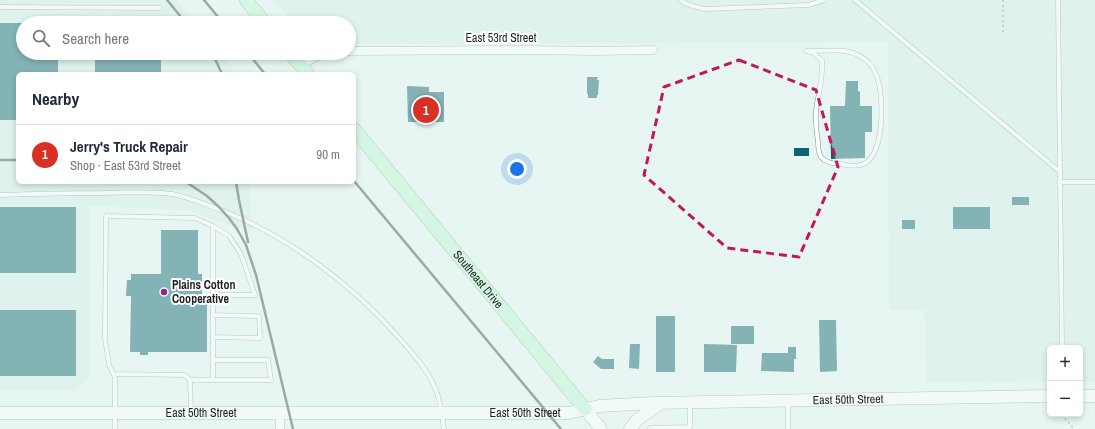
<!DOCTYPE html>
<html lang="en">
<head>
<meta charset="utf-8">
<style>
	body { margin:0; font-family:"Archivo Narrow",sans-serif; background:#f2f2f3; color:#1f2937 }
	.controls { position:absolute; right:12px; bottom:12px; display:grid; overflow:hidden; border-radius:6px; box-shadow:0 2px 6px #0003 }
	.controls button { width:36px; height:36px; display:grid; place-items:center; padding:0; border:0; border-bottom:1px solid #e0e1e3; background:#fff; color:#1f2937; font:20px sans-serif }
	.you { position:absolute; left:517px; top:169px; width:14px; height:14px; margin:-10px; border:3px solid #fff; border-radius:50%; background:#1a73e8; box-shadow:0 0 0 6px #1a73e833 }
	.badge { display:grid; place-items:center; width:26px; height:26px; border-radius:50%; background:#d93025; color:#fff; font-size:13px; font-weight:700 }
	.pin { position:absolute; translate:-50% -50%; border:2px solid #fff; box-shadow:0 1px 4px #0006 }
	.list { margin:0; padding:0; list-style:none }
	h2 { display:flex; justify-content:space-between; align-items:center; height:52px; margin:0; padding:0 16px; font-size:17px }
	h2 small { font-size:13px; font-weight:400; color:#747a83 }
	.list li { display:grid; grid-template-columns:26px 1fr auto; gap:12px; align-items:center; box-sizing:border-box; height:60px; padding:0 16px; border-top:1px solid #e0e1e3 }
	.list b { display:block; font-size:15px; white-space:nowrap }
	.list p { margin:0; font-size:13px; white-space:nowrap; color:#747a83 }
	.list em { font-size:13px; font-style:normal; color:#747a83 }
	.icon { flex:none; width:22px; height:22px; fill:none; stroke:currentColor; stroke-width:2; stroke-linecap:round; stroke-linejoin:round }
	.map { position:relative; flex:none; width:1095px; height:429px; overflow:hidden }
	.search { position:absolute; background:#fff; box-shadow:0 2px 6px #0003; left:16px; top:16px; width:340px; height:44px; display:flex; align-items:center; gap:10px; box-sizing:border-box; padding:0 14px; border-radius:22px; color:#747a83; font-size:15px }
	.panel { position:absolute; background:#fff; box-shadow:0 2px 6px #0003; left:16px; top:72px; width:340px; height:112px; border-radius:6px }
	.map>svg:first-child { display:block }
</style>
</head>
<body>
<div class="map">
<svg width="1095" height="429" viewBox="0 0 1095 429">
	<rect width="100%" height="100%" fill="#e7f5f2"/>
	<path fill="#d5ede8" d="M0,0h177l19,23h-173v30h197l13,16 1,5h-216v108h231l3,50 -65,-22 -97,-4 -1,172 -14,13h-75z
		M274,0h821v381h-15v-33h-30v33l-124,1 -1,-72h-36l-1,-268 -539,2v-21h-56z"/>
	<path fill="#0c626e" d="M0,23h23v30h35v21h-40v46h-18z
		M95,53h66v21h-66z
		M587,77h11l-1,3h2l-1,15h-1v3h-9v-4h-1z
		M846,81h12v10l2,1v14h12v26h-7v26l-34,1 -1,-53h15z
		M407,86l22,1v5h15v30h-36z
		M794,148h15v8h-15z
		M1012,197h17v8h-17z
		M0,207h76v66h-76z
		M953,207h37v22h-37z
		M902,220h13v9h-13z
		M161,230h37v44h4v26h5v52h-59v3h-8v-3h-10l1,-56h-5l1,-16h4v-6h30z
		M0,310h76v66h-76z
		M656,316h19v56h-19z
		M819,320h17l1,51 -17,1z
		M731,326h23v18h-23z
		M630,344h10l-1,25 -10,-1z
		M704,344l33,1 -1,27h-32z
		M788,347h8v12h-2v13l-33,-1 1,-18h26z
		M598,356l4,3h12v10h-13l-8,-7z"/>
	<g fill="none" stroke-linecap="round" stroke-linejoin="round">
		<defs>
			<path id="lane" d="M681,0c6,6 16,7 24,9l103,-4 16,-5
				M855,0l204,171
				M1058,0l4,348
				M0,7l160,1
				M806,51c16,0 38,-3 52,4 8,4 15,11 18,19 8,19 9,73 -9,88 -6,5 -18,4 -26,2 -6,0 -15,-1 -20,-7 -2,-4 -3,-10 -3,-15 -2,-12 -3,-27 -1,-39 3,-15 6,-27 5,-42l-8,-8z
				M1059,182h36
				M0,195c34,-1 68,-2 103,-2 22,-1 46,-2 69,1 17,3 32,10 49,16 68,27 131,74 179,129 13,15 27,30 35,49 6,13 7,27 9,41
				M213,295v-69
				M213,315l46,1 1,22 -47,-1
				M213,360h55l3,20h-58
				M113,374l72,1 5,5
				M115,429v-51l-6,-13 -4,-27 1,-122 89,2 18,8 16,10 12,18 14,41h-42v85h-23l1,32
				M650,429v-1l40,-1v-23
				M788,429v-27"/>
			<path id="street" d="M349,51l177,-1 69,1 58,-1
				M300,65l18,-9 8,-3
				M280,413v16"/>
			<g id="secondary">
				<path d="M1080,396h15"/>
				<path d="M585,409l16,20"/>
				<path id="s1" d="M0,413h569l30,-7 54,-3 397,-7"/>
				<path d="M630,429l8,-10 23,-16"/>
			</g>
			<g id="primary">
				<path d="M246,0l19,23"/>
				<path d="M290,53l18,21"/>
				<path id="s2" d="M354,129l231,280"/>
			</g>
		</defs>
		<use href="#lane" stroke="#818e8b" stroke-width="5"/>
		<use href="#street" stroke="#818e8b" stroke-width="9"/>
		<use href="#secondary" stroke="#818e8b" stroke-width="13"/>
		<use href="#primary" stroke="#67a77d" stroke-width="14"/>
		<path stroke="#8b9593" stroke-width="1.5" stroke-dasharray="2 3" stroke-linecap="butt" d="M1003,0v33
			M1063,414l1,4 10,11"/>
		<use href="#lane" stroke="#fff" stroke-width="4"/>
		<use href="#street" stroke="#fff" stroke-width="8"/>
		<use href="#secondary" stroke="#fff" stroke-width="12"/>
		<use href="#primary" stroke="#bcf5ce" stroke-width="13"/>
		<path stroke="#454c4a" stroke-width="2.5" d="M167,0l19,23
			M204,0l19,23
			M210,53l6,8 6,13
			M248,53l17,21
			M0,160h18
			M354,181l207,248
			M186,182l21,14 12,11 10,11 8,11 9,16 10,30 37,154
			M236,182l3,18 9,42"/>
	</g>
	<path d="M0 0H1095V429H0ZM739,60l77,30 22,77 -39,90 -72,-9 -83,-73 20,-88z" fill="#e7f5f2" fill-opacity=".55" fill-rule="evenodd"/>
	<path fill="none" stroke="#c2185b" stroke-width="3" stroke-dasharray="8 5" stroke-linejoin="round" d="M739,60l77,30 22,77 -39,90 -72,-9 -83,-73 20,-88z"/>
	<circle fill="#852a95" stroke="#fff" stroke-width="1.5" cx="164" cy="292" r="4"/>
	<g text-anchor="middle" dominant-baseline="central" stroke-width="4" stroke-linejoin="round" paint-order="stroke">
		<g font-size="12" fill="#1e2322" stroke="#fff">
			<text x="501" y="38">East 53rd Street</text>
			<text stroke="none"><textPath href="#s2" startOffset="195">Southeast Drive</textPath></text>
			<text stroke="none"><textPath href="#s1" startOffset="849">East 50th Street</textPath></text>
			<text stroke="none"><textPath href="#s1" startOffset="201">East 50th Street</textPath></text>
			<text stroke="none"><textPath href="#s1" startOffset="525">East 50th Street</textPath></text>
		</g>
		<g font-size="12" font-weight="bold" fill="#1e2322" stroke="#fff" text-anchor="start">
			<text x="172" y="285">Plains Cotton<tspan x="172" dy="14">Cooperative</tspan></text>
		</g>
	</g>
</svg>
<div class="controls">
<button>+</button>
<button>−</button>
</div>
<div class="you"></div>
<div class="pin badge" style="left:426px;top:110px">1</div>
<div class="search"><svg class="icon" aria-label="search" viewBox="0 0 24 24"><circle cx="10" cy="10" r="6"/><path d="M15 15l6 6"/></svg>Search here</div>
<section class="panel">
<h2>Nearby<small></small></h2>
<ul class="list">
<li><span class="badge">1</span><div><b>Jerry's Truck Repair</b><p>Shop · East 53rd Street</p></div><em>90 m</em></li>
</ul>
</section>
</div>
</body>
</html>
